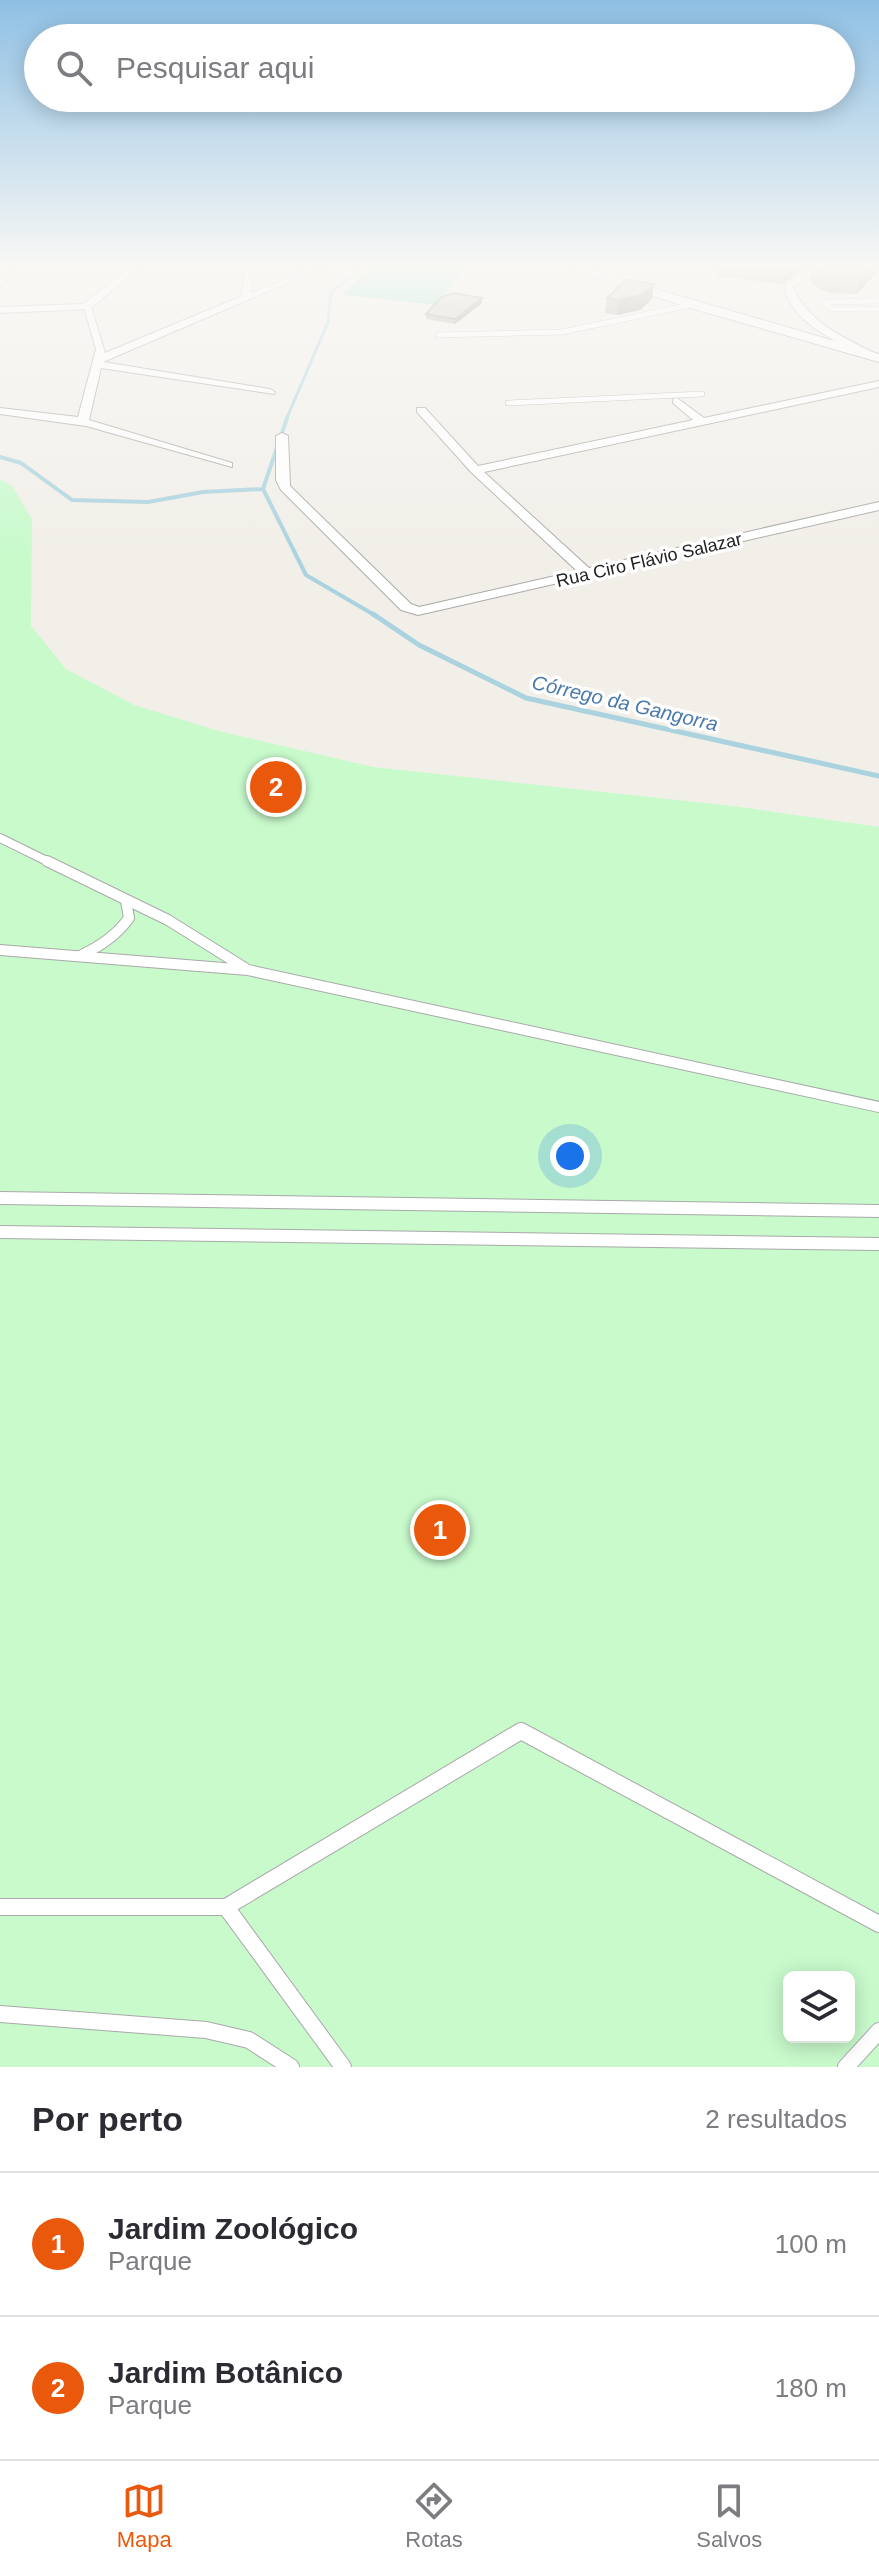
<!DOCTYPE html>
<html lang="pt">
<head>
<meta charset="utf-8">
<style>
	body { margin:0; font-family:Arial,sans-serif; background:#f2f2f3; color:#2b2b33 }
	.controls { position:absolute; right:24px; bottom:24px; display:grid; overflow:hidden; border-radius:12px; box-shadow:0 4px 20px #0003 }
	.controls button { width:72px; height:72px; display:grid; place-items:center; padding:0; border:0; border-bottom:2px solid #e1e1e2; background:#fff; color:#2b2b33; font:40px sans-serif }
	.you { position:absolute; left:570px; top:1156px; width:28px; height:28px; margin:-20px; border:6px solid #fff; border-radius:50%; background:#1a73e8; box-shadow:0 0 0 12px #1a73e833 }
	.badge { display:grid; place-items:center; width:52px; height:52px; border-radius:50%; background:#ea580c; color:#fff; font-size:26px; font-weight:700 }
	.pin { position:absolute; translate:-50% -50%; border:4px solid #fff; box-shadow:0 2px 8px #0006 }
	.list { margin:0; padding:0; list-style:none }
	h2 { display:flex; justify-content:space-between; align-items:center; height:104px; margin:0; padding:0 32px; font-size:34px }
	h2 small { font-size:26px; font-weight:400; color:#7c7c81 }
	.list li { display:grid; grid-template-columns:52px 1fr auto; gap:24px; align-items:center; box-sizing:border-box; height:144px; padding:0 32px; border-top:2px solid #e1e1e2 }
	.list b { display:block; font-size:30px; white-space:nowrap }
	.list p { margin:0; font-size:26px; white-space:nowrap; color:#7c7c81 }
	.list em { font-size:26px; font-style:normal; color:#7c7c81 }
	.icon { flex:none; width:44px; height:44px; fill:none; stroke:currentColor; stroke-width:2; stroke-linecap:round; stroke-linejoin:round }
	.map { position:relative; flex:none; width:879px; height:2067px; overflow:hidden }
	.search { position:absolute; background:#fff; box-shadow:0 4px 20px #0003; left:24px; right:24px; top:24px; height:88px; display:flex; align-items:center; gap:20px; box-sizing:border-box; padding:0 28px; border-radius:44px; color:#7c7c81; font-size:30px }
	.sheet { height:392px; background:#fff }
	nav { display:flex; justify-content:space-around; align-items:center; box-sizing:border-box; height:112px; border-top:2px solid #e1e1e2; background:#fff; font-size:22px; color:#7c7c81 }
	nav a { display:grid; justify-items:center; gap:4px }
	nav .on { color:#ea580c }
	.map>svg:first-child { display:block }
</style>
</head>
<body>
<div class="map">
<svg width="879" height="2067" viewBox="0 0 879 2067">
	<rect width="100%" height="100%" fill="#f2efe9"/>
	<path fill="#c8facc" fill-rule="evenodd" d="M0,479l12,7 20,33 -1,107 35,43 68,36 85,26 154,36 360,39 146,21v1240h-879zM789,1977h60v60h-60z"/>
	<path fill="#88e0be" d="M372,265h96l-31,40 -94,-10z"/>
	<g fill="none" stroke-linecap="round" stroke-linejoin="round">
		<path stroke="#aad3df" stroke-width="3" d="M286,420l42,-98 3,-29 32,-28"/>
		<path stroke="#aad3df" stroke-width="4" d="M287,418l-24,71 43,86 70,41
			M0,457l21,6 51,37 76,2 55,-10 60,-3"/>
		<path stroke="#aad3df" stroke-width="5" d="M373,614l46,31 107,53 353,78"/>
		<defs>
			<path id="service-far4" d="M595,265l13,6 8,11
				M879,301l-55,1 8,7h47
				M438,335l124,-3 129,-27
				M508,403l194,-9"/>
			<path id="service-far3" d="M0,838l51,25"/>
			<path id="service-far2" d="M47,861l121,59 77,48
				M0,950l248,20 631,137
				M80,956c20,-10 36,-20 49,-38l-3,-17"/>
			<path id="service-far1" d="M0,1198l879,13
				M0,1232l879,12"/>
			<path id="service" d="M0,1907h226l295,-176 358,193
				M226,1907l117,160
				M0,2014l206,16 43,10 42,27
				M846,2067l33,-36"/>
			<path id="minor" d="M22,265h9l-31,21v-7z
				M245,265h8l-2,28 68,-28h10l-226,97 167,27 5,3 -1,2 -173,-26 -12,52 143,43v4l-146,-41 -86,-12v-6l78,9 18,-68 -13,-44 8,2 14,46 137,-57z
				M813,265h9l-29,22c14,35 50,50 83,67v4h-8c-28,-15 -82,-37 -83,-74z
				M879,381v6l-395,85 105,96 290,-66v8l-284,65 -6,4 -5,-2 -166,38 -17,-5 -120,-120 -5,-10v-44l6,-3 6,3 2,50 121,118 8,3 158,-36 -106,-99 -54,-60v-4h8l53,58 215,-46 -20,-17v-4l4,-1 27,20z"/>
			<path id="tertiary" d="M132,265h11l-53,44 -90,4v-6l83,-3z
				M560,265h14l305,89v8l-192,-55z"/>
		</defs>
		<use href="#service-far4" stroke="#a9a9a9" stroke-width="6"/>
		<use href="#service-far3" stroke="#a9a9a9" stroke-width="10"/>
		<use href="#service-far2" stroke="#a9a9a9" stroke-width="12"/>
		<use href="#service-far1" stroke="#a9a9a9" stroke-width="14"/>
		<use href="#service" stroke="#a9a9a9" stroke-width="18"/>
		<use href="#minor" stroke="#a9a9a9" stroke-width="2"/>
		<use href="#tertiary" stroke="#a9a9a9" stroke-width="2"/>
		<use href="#service-far4" stroke="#fff" stroke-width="5"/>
		<use href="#service-far3" stroke="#fff" stroke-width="8"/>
		<use href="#service-far2" stroke="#fff" stroke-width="10"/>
		<use href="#service-far1" stroke="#fff" stroke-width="12"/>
		<use href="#service" stroke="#fff" stroke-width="16"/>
		<use href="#minor" fill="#fff" fill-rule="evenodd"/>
		<use href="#tertiary" fill="#fff" fill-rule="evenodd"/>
	</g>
	<path fill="#aba49e" d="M718,265h91l-27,19 -66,-8z
		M813,265h66v4l-22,25 -28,-1 -16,-8 -4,-7z
		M482,298v5l-27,21 -29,-5v-5z
		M607,298l45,1 -12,11 -23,5 -12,-2z"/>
	<path fill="#8b8681" d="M790,265h19l-27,19 4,-16z
		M873,265h6v4l-22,25 4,-17z
		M654,284l-2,15 -12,11 -23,5 1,-15z
		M482,298v5l-27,21v-5z"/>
	<path fill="#c7bfb8" stroke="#8b8681" stroke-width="2" d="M762,265h28l-4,3z
		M815,265h58l-12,12 -28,-1 -16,-7z
		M627,279l27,5 -12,11 -24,5 -11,-2z
		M454,293l28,5 -27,21 -29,-5 15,-17z"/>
	<linearGradient id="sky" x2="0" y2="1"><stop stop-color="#8fc0e4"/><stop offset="0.48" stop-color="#f9f8f5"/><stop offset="1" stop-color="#f9f8f5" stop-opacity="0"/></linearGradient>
	<rect width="879" height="554" fill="url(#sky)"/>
	<g text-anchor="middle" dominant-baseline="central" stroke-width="7" stroke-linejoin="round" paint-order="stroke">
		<g font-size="18" fill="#222" stroke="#fff">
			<text transform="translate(649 560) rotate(-13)">Rua Ciro Flávio Salazar</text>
		</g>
		<g font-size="20" font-style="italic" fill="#4a7aab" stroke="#fff">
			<text transform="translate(625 703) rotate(13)">Córrego da Gangorra</text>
		</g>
	</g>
</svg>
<div class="controls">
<button><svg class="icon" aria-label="layers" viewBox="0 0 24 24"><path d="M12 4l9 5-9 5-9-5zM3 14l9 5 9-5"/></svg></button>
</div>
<div class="you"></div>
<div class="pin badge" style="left:440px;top:1530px">1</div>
<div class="pin badge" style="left:276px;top:787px">2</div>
<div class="search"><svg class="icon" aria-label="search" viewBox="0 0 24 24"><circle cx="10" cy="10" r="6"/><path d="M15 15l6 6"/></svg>Pesquisar aqui</div>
</div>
<section class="sheet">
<h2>Por perto<small>2 resultados</small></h2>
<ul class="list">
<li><span class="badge">1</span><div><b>Jardim Zoológico</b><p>Parque</p></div><em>100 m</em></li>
<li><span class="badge">2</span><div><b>Jardim Botânico</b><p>Parque</p></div><em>180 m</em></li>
</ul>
</section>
<nav>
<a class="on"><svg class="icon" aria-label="map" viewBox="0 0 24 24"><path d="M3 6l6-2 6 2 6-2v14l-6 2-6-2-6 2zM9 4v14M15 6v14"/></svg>Mapa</a>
<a><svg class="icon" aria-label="directions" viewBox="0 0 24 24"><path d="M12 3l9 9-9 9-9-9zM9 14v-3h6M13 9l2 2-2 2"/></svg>Rotas</a>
<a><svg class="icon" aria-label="saved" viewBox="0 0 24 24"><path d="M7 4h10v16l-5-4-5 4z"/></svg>Salvos</a>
</nav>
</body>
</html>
